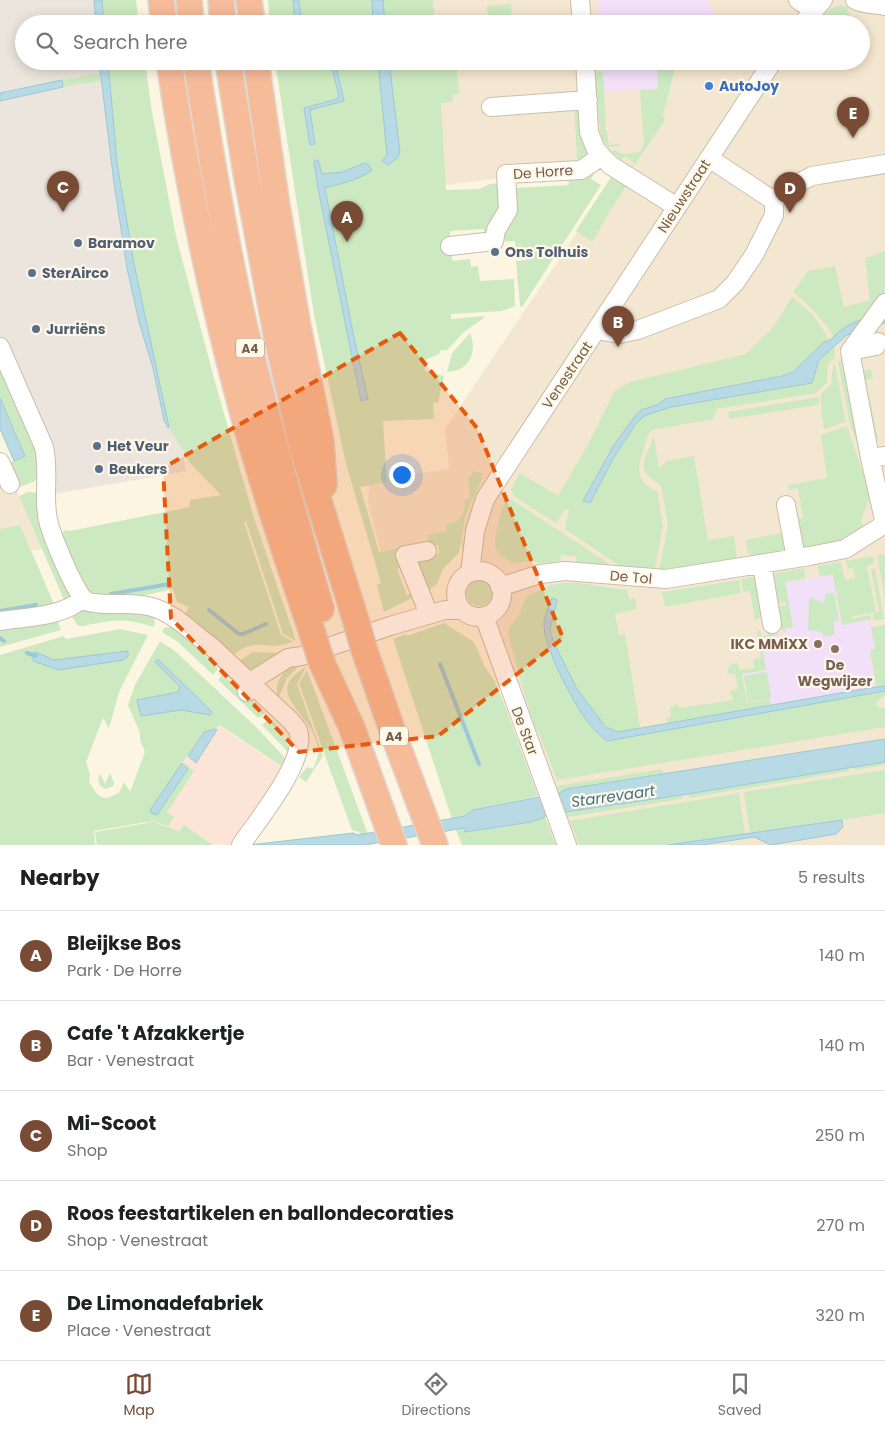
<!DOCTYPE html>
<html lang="en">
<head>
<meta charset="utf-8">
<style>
	body { margin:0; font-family:Poppins,sans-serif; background:#f2f2f2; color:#202124 }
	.you { position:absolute; left:401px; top:474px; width:18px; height:18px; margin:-12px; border:4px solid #fff; border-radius:50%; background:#1a73e8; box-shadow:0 0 0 8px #1a73e833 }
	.badge { display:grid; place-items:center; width:32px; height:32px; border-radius:50%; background:#794a34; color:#fff; font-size:16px; font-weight:700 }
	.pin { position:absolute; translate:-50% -41px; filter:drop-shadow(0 1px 2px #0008) }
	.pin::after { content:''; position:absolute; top:26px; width:18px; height:15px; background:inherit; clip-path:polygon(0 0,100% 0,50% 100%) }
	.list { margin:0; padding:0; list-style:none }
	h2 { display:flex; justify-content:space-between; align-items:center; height:65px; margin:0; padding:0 20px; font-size:21px }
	h2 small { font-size:16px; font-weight:400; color:#757577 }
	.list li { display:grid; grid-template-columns:32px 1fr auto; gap:15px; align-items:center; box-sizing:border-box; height:90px; padding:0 20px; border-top:1px solid #e0e0e0 }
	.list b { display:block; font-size:19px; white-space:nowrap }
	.list p { margin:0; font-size:16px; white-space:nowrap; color:#757577 }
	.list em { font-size:16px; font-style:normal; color:#757577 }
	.icon { flex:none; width:28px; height:28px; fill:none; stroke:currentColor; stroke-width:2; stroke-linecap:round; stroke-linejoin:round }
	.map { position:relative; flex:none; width:885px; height:845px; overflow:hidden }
	.search { position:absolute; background:#fff; box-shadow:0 2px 12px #0003; left:15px; right:15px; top:15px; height:55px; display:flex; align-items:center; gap:12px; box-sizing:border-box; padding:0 18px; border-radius:28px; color:#757577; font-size:19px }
	.sheet { height:515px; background:#fff }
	nav { display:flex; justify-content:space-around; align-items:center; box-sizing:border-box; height:70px; border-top:1px solid #e0e0e0; background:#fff; font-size:14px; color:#757577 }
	nav a { display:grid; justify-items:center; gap:2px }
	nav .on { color:#794a34 }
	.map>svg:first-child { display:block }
</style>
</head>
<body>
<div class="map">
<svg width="885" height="845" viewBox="0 0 885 845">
	<rect width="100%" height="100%" fill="#fcf5e2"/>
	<path fill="#f4e7d1" d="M422,0h463v845h-316l-34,-58 -76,-247 -77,16 -14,-53 2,-23 79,-11 -4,-40 172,-256 -27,-6 -152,19 -11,-125h434v-37h-437z
		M0,454l13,28 29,67 -42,7z"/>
	<path fill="#fce5d6" d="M207,717l77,52 -48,76 -83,-2 -10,-30z"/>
	<path fill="#ebe5dd" d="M0,0h115l2,24h-93v37h97l6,64 59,346 -138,24 -48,-108z"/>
	<path fill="#f2dff8" d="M598,0h108l9,11 -9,13h-107z
		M601,61h77l-18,27 -57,4z
		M833,575l8,50 29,-5 5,29 -6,1 7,37 -97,16 -8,1 -2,-5 -21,3 -5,-28 23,-4 -5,-31 26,-5 -1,-6 7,-1 -7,-45z"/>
	<path fill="#cde9c1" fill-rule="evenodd" d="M102,0h34l3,24h-35z
		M268,0h25l2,24h-25z
		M299,0h134l2,24h-133z
		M511,4l1,20h-24l-1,-18z
		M841,5l7,2 1,10 -25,2 -4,5h-4c8,-9 12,-17 25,-19z
		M108,61h37l7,51 24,124 39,146 38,133 43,126 -13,-7 -37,-113 -2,1 37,113 13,7c-7,1 -13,4 -20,4 -21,-2 -27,-3 -44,12l-46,-43 5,-8 -12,-5 -4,-13c-18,4 -55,13 -73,8 -7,-2 -11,-6 -16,-11l-24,-52 6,-4 4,1 120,-24v-7l31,-5 -31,-32 -21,-36 -35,-163 -17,-101z
		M275,61h55l9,35 -2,3 -33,9 11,36 -5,-34 34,-10 -9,-39h121l3,33 -7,1 1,7 -12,1 5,87 33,-1 11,-5 12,-1 2,24 -19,31 -1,-9 -34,2 2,30 18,-2 1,8 7,-1 2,15 34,-2 1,27 -13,5 -51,3v5l33,-3v2l-19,13 -18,19h-6l-2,4 -14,6v11l19,5 -6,27 -5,-1 1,17 -51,2 4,61 -27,5 19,65 20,-4 6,17 -8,4 10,26 8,-3 1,4 -32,16 -7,-27 4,-2 -35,-119 -32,-149zM315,161h3l3,13 6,13h-2l28,146 15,66 -7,2 -43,-213z
		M667,61h10l-14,54 2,5 -32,47h-1l2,-4 -9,-7 -4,4 -10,-8 4,-2 7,4 18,-2 4,-8 -4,-54 18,-1 -1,-21 10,-1z
		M598,72h5l3,59h1l2,14 11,-1v2l-12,1 -4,-5 -4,-11 -5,-57h3z
		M100,73v8l-37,6 -1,-7z
		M574,105h7l9,46 -7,14 -6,-7z
		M598,167l-7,12 10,6 -79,122 -2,-1 -4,-45 11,-1v-10h-11l-1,-9 -16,1 17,-62v8l53,-3 -1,-9z
		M611,177l15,9 -26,41 1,1 -9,14 -16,-11z
		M885,251v40l-13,25 -38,21c-12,-18 -24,-32 -41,-45l15,-21 27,-5 9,41 26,-7 -5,-42z
		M792,297l20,17 18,26 -2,2 -3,-1 -32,31 -17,6 -111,21 -6,5 -18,6 -6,6 -21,29 -24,58 23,-44 24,-37 9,-7 25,-8 141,-24 7,-23 15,-14 1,11 -7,7 -1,19 -11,10 -99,16 -4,10 -61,11c-5,5 -6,11 -8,18 -6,19 -10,34 13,43l6,35 -8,42 -2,2 -30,-2 -58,-39 4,-19 -4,-1 -9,14 -42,-27 -3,-7 9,-16 38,23 32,-55 24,-49 16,-10 116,-28 29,-29z
		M470,333c8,20 -1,38 -23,39l5,-19z
		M848,355l-3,11 11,68 7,8 -6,2 -7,-20 -12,-62 4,-5z
		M835,364l11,58 -22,7 -3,-21v-14l10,-10 2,-18z
		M0,365l39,89v22l-4,5 -15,6 -11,-24 16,-8 -25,-57z
		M871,369l2,9 -7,2 12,59 -9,2 -11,-69z
		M818,397l2,3 -2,5 -89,14 -1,-7z
		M847,426l25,74 -4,1 -7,20 5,9 -15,9 -51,12 -6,-31 9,-2 -5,-30 -9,2 -1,-5 39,-7 -6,-43z
		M654,436l5,32 2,-1 5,-6 28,-5 14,84 26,-4 3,23 -78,12 9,-46 -7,-40c-28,-15 -16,-25 -7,-49z
		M472,471l10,2v6l-11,23 -6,15 -6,36 -16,16 -6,15 -5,4 -7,4 -10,-29 3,-5 21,-4 -1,-9 -9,2 -2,-12 19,-4v-6c14,-3 20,-12 19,-26l5,-1 -2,-21 4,-1z
		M28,492l10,1 33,100v4l-6,5 -46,-106z
		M511,499l97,64 -1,3 -31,-4v-6l-15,-1 -1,6 -18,2 -15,-2 -14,2c-5,-3 -13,-7 -16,-12 -6,-9 5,-40 8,-50z
		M20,525l34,79 -54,12v-87z
		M786,532l3,18 -38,7v-4h-3l-2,-13z
		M885,554v45l-8,-44z
		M873,556l1,8 -7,2 9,46 -25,5v2l19,-4 1,4 -29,6 -9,-50 -13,1 -2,-10 23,-4 4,18 10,-2 -2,-10 -5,1 -2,-8z
		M804,568l1,10 -20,4 8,45 -8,1 1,6 -5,-7 -3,-20 8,-2v-3l-9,1 -5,-29z
		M875,568l9,51 -10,1 -1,-6 6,-2 -8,-43z
		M759,576l3,40 -7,4 -5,-29 -7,1 -2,-13z
		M466 593a13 13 0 1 1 26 0a13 13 0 1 1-26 0Z
		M739,580l2,13 -76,14 -3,-15z
		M564,583h15l48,7 2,9 6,-1 2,11 -22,5 4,21 6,-1 15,94c-6,1 -16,5 -22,4 -21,-3 -66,-81 -67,-101 -1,-9 4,-22 6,-31l-13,22 7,31 28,57 20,25 8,6 278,-50v5l-8,5v6l8,1v19l-328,53 -19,-49h-2l-12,-38 -16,-60 1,-6 10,-12 7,-18 24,-12z
		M834,593l5,27 -5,1v14l-10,1 -3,-4 -13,-2 1,-33 15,6 2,-9z
		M81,608l71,5 3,10 -2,4c-28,-10 -42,-7 -70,-1h-5l-7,-11z
		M56,617l5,13 -61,17v-22z
		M444,623l30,19 11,25 9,13 10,23 34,93 -65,14 -8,6 -13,3 -59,-180 13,-5 1,2z
		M885,625v61l-9,1 -6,-37 5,-1 -4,-22z
		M176,626l8,6 34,37 -5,6 -35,-33 -16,-10 2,-4z
		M777,628l1,7 -17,4 5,31 -24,4 5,29 22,-4 2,6 -104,18 -1,-5 5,-1 -1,-10 6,-2 1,-3 2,6 54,-8 -3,-9 8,-2 -3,-16 -8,1 2,-8 8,-4 2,8 15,-2 -1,-9 8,-1 -4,-27 3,-1 2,7 6,-2 -1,-6z
		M120,629l28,6 -29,57 -10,36 -6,-10 -17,44 4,12 -1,8 7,11 5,4 6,1 12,-5 5,-11 6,10 15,-40 -5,-12v-7l-12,-28 7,-20 25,-44 15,10 82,77 30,32 -3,8 -64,-43 -5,4 -11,4 -22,30 -31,50 6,2 31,-46 -4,-5 1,-1 9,8 -27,41 7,5 -6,9 -15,-5 -59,10 1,14h-95v-190l64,-19 2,3z
		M253,652l28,1 -24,17 -10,-2 -11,-5z
		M296,665l1,3 -10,10 -9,21c-4,-16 3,-28 18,-34z
		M306,667l-9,17 26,72 -17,26 -7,-5 8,-10 6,2c2,-5 6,-12 5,-18 0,-7 -4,-16 -7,-22 -14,-23 -43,-41 -5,-62z
		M307,670l65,175h-9l-4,-13 -7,-2 -53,-146z
		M767,672l4,26 -23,4 -4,-26z
		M223,674l41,39 -4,5 -3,-1 -39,-37z
		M269,718c10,10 20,20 20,35l-27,-28z
		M885,762v3l-30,5 -1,-2 -6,1 1,2 -160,27 -1,-3 -6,1v3l-114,18 -2,-5z
		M662,769l1,5 -96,15 -8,4 -2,-7z
		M885,770v43l-135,21 -6,-42z
		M100,773l5,11 5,-11 4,10 -1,3 -7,3 -6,-3 -2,-6z
		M739,793l6,41 -77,11h-89l-9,-24z
		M545,817l11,28h-94l-6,-15 8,-2 1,4 66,-10z
		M153,822l26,9 5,-6 29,20h-116l-2,-13z"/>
	<path fill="#b7dae5" stroke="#9dc8d7" d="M94,0h8l2,24h-8z
		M293,0h6l3,24h-7z
		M372,0h11l2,24h-12z
		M99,61h9l9,102 17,101 35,163 -1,1 -4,-8 -11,-52 -14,-46 -12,-54 -13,-85z
		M330,61h5l9,40 -34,9 5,34 -5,1 -6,-37 33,-9 2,-3z
		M378,61h11l11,91 -3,6 -9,7 -6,-4 5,-6z
		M62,80l1,7 -63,14v-8z
		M318,160l4,14 21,-2 21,-9 4,1 4,6c-15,11 -30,13 -47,18l28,145 15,66 -7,2 -43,-213 -4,-27z
		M885,316v7l-38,12 -28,25 -7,23 -141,24 -25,8 -9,7 -24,37 -23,44 -7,-2 31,-56 21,-29 6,-6 18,-6 6,-5 117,-23 11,-4 32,-31 3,1c20,-20 29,-23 57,-26z
		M0,398l25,58 -11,5 -14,-32z
		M552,598l5,2 -7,30 4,13 23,46 29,38 12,5 245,-43 22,-3v5l-278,50c-11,-8 -21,-20 -28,-32 -11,-17 -36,-66 -35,-85 0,-8 5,-18 8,-26z
		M128,651v5l-5,4 -64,10 -26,-9v-8l3,-1 18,8z
		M158,659l52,51 2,2 -2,3 -29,-5 -40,6 -4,-16 41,-8 2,-5 -25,-25z
		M215,729l2,1 -21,33 -8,-7 16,-24z
		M885,739v23l-204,33 -136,20v2l-14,5 -66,10 -1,-4 -100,17h-115l104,-12 5,2 102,-18 5,-1 8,-6 86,-17 8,-4z
		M182,763l6,6 -31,46 -6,-2 -1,-3z
		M842,820l1,7 -7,7 -65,11 -17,-8 -52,8h-34z"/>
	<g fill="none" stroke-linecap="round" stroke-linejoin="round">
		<path stroke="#9dc8d7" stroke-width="4" d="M111,594l59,-10
			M209,610l30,24h4l23,-10
			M0,611l36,-6
			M0,638l4,3
			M27,653l9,3
			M440,664l39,100"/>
		<defs>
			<path id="minor" d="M580,0l2,24
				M798,0l16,10
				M855,0c9,5 20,4 30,6
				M802,24l21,-24
				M585,61l4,71 7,18 14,15 67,42
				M491,107l97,-7
				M709,158l65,43
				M450,246l44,-5 2,-11 12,-20 -2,-36 75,-4 21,-14
				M597,330l22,4 19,-4 81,-31 16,-16 19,-28 20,-40v-14l12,-12 26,-13 73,-12
				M878,342l-2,4 -26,5 20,107 15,66
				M0,347l44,100c6,26 -2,53 5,77 5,17 22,58 33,73 3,4 8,6 13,6 19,3 38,-2 57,4 24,7 40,26 60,40l79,74c2,3 5,6 7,9 11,29 -41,91 -57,115
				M850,351l35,-48
				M870,458l15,-2
				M0,462l10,22
				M786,505l10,53
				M762,564l10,60
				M456 594a23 23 0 1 1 46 0a23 23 0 1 1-46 0Z
				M470,573l5,-42 10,-32 288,-438
				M500,587l40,-13 25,-3 101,8 144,-23 35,-7 40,-25
				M426,607l-21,-52 22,-4
				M484,616l83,229
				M0,621c26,-4 64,-4 83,-23
				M247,692l3,-10 38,-24 14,-2 88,-30 55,-16h17"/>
			<path id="highway" d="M161,0l3,24
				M189,0l2,24
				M221,0l2,24
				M249,0l3,24
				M169,61c17,115 41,230 71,342 21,78 47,155 73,232
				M196,61c14,91 29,182 50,271 22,93 48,185 75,277
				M228,61l18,112 30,161 26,113 54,174
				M256,61l21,145 21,120 23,116 3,43
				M364,649l33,95 38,101
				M322,663l30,65 42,117"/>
		</defs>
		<use href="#minor" stroke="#cdbda9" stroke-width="20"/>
		<use href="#highway" stroke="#ddd8d3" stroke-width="28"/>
		<use href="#minor" stroke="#fff" stroke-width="18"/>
		<use href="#highway" stroke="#f6bb99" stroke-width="25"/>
		<defs>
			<path id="highway-bridge" d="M356,621l8,28
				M313,635l9,28"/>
		</defs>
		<use href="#highway-bridge" stroke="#ddd8d3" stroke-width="28" stroke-linecap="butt"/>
		<use href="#highway-bridge" stroke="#f6bb99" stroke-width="25"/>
	</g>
	<path fill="#e8590c" fill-opacity="0.2" stroke="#e8590c" stroke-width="4" stroke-dasharray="10 6" stroke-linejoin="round" d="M400,333l77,95 86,210 -125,98 -139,16 -128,-134 -8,-150z"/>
	<circle fill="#3f7fe0" stroke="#fff8e8" stroke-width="2" cx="709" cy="86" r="5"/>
	<g fill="#5c6f8a" stroke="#fff8e8" stroke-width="2">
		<circle cx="78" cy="243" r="5"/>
		<circle cx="495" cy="252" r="5"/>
		<circle cx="32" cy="273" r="5"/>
		<circle cx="36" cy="329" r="5"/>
		<circle cx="97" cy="446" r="5"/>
		<circle cx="99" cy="469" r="5"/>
	</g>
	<g fill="#8d6e63" stroke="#fff8e8" stroke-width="2">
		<circle cx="818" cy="644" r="5"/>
		<circle cx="835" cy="649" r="5"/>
	</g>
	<g text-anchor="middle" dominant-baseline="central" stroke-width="4.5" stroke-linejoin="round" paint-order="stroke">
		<g fill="#fff8e8" stroke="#9d8c79" stroke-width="1">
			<rect x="236" y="338.5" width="28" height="19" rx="4"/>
			<rect x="380" y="726.5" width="28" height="19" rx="4"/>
		</g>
		<g font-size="12" font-weight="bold" fill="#735d49">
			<text x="250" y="348">A4</text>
			<text x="394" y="736">A4</text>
		</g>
		<g font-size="14" font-weight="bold" fill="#366cbe" stroke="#fff8e8" text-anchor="start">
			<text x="719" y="86">AutoJoy</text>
		</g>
		<g font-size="14" fill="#735d49" stroke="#fff8e8">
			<text transform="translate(543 172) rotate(-4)">De Horre</text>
			<text transform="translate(684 196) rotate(-57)">Nieuwstraat</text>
			<text transform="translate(567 375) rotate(-56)">Venestraat</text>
			<text transform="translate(631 577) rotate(5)">De Tol</text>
			<text transform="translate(525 731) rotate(69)">De Star</text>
		</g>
		<g font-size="14" font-weight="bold" fill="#4e5e75" stroke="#fff8e8" text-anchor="start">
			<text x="88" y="243">Baramov</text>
			<text x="505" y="252">Ons Tolhuis</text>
			<text x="42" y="273">SterAirco</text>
			<text x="46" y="329">Jurriëns</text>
			<text x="107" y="446">Het Veur</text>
			<text x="109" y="469">Beukers</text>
		</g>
		<g font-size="14" font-weight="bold" fill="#785e54" stroke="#fff8e8" text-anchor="end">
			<text x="808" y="644">IKC MMiXX</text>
			<text x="835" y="665" text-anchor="middle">De<tspan x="835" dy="16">Wegwijzer</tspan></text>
		</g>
		<g font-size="15" font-style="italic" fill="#427487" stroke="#fff8e8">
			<text transform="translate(613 796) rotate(-8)">Starrevaart</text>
		</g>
	</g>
</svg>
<div class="you"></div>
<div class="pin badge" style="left:347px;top:242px">A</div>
<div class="pin badge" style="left:618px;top:347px">B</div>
<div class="pin badge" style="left:63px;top:212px">C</div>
<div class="pin badge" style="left:790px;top:213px">D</div>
<div class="pin badge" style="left:853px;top:138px">E</div>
<div class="search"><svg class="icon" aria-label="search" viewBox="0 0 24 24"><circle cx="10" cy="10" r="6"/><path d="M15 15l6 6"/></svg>Search here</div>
</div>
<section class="sheet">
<h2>Nearby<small>5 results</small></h2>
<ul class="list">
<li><span class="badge">A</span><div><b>Bleijkse Bos</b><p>Park · De Horre</p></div><em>140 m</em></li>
<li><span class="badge">B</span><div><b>Cafe 't Afzakkertje</b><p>Bar · Venestraat</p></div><em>140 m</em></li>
<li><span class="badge">C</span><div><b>Mi-Scoot</b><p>Shop</p></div><em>250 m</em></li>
<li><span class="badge">D</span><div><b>Roos feestartikelen en ballondecoraties</b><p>Shop · Venestraat</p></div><em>270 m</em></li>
<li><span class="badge">E</span><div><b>De Limonadefabriek</b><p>Place · Venestraat</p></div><em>320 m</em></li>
</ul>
</section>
<nav>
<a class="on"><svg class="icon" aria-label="map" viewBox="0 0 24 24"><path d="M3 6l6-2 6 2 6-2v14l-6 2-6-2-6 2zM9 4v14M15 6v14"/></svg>Map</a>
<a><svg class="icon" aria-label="directions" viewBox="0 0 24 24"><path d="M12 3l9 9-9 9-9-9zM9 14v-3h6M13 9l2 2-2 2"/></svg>Directions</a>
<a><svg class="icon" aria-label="saved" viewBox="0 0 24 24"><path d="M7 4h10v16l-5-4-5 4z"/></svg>Saved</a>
</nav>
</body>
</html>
